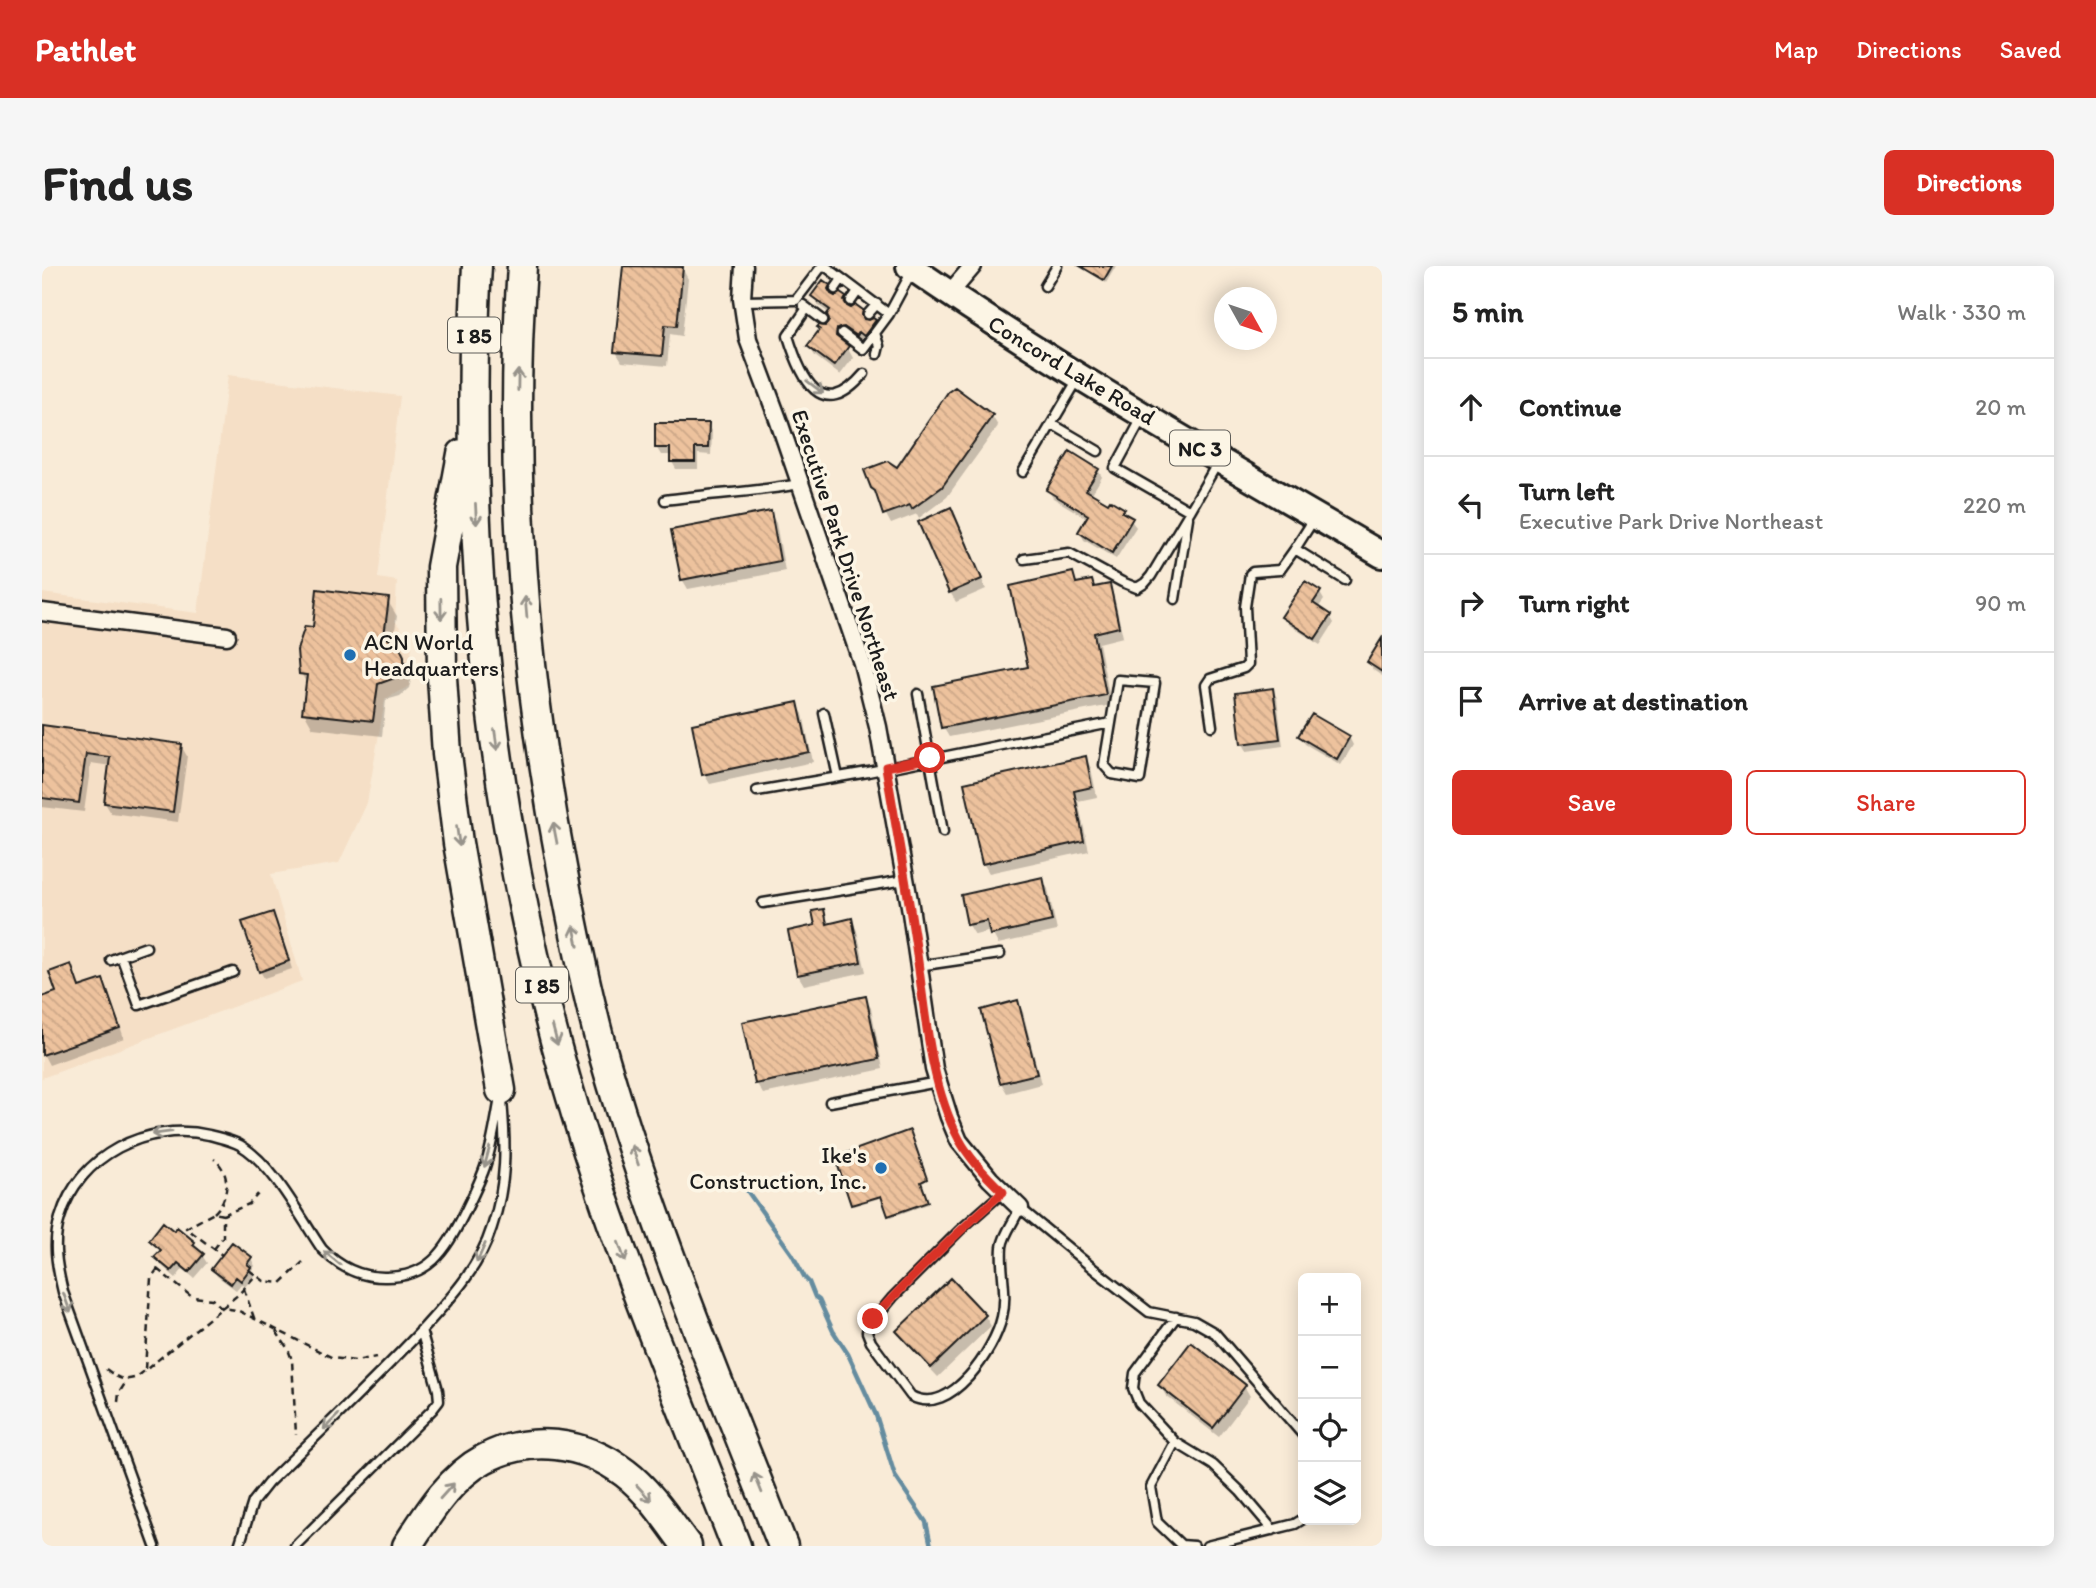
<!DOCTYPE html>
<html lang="en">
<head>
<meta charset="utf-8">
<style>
	body { margin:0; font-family:Itim,sans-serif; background:#f6f6f6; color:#222 }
	.controls { position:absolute; right:21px; bottom:21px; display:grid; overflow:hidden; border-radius:10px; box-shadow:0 4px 18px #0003 }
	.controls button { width:63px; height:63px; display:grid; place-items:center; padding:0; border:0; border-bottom:2px solid #e0e0e0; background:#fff; color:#222; font:35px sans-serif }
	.compass { position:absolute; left:1172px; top:21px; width:63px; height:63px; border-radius:50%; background:#fff; box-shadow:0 4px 18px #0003; rotate:130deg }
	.stop { position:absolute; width:21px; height:21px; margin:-16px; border:5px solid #d93025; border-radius:50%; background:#fff }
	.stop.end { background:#d93025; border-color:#fff; box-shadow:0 2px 7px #0008 }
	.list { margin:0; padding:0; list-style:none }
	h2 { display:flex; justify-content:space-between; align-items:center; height:91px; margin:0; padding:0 28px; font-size:30px }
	h2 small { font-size:23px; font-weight:400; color:#767676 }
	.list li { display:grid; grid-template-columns:46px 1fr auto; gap:21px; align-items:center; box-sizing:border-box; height:98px; padding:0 28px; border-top:2px solid #e0e0e0 }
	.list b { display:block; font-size:26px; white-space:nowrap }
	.list p { margin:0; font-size:23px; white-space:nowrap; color:#767676 }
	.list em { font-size:23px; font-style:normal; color:#767676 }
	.actions { display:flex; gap:14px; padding:21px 28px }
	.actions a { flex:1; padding:16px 0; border:2px solid #d93025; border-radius:10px; text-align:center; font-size:24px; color:#d93025 }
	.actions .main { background:#d93025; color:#fff }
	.icon { flex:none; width:38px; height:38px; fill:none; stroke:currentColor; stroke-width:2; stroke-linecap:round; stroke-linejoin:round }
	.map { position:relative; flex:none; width:1340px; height:1280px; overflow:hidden; border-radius:10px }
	header { display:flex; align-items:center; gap:42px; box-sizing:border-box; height:98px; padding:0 35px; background:#d93025; color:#fff }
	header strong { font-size:33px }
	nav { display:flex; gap:38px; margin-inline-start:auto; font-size:24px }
	.intro { display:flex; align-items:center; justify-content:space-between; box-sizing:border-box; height:168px; padding:0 42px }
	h1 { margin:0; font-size:49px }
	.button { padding:18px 32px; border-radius:10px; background:#d93025; color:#fff; font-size:24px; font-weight:700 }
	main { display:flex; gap:42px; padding:0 42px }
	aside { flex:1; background:#fff; border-radius:10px; box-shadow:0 4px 18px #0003 }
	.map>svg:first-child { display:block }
</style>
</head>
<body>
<header>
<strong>Pathlet</strong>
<nav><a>Map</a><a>Directions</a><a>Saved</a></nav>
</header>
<div class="intro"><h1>Find us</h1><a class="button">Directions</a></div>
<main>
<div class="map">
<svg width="1340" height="1280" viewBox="0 0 1340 1280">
	<defs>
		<pattern id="building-back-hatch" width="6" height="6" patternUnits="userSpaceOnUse" patternTransform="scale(1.75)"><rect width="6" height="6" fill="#edc29d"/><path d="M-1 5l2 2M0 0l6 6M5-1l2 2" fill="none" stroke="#cba687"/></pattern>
	</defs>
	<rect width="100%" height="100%" fill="#f9ebd7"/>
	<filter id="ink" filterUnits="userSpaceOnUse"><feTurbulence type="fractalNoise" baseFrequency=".0143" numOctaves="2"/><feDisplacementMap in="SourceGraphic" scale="14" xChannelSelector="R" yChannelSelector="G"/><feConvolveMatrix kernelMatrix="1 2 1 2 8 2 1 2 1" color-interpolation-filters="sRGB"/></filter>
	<g filter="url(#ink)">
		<path fill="#f5dfc6" d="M186,109l172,21 -22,182 19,3 -2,40 17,22 -3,43 -24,13 -18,104 -28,60 -68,11 31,107 -260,97v-485l156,20z"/>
		<path fill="#0003" d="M582,0l58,2 6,11 -6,57 -12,-2 -3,32 -45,-4 -6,-10z
			M1047,0h27l-10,17 -16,-10 -3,-4z
			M786,20l7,12h9l7,12 10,1 6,11 8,-1 6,11 -18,13 -13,-9 -8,3v4l5,4 6,11 -13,17 -25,-19 -6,-10 22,-24 -2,-9 -10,-7 -6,-10z
			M950,150l6,10 -51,71 -28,21 -2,-4 -26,10 -19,-36 25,-18z
			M666,159l4,8 -1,22 -13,-1v15h-22l-4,-7v-7h-11l-5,-8z
			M1056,204l4,7 -11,18 32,15 13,17 -20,32 -32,-19 -4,-8 8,-13 -35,-21 -5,-8z
			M728,247l6,10 9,48 -97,18 -6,-10z
			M914,253l30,70 -30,13 -6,-10z
			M1030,308l6,10 13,-2 4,7 14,-3 5,10 9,41 -24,6 12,62 -162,32 -6,-10 87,-59z
			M1278,327l4,7 -6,8 12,8 4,7 -14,22 -32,-21 -5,-7z
			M345,334l10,16 -4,28 5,3 9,16 5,14 -3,11 -9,8 -14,4 -4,36 -69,-8 -9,-16 3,-28 -6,-11 13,-44z
			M1340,376v34l-9,-6 -4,-7z
			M1231,424l4,8 6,48 -36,5 -4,-7z
			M755,438l6,10 10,48 -103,22 -6,-10z
			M0,461l139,19 6,10 -9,66 -67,-9 -6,-10 6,-37 -20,-3 -7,49 -42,-5z
			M1258,470l49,1 4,8 -12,20 -36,-21z
			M1043,492l6,10 6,29 -19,4 11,50 -100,22 -6,-10z
			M1000,613l6,10 9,42 -59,13 -7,-13 -16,4 -6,-10z
			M781,645l7,14 22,-5 5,11 9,41 -62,13 -6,-10z
			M231,648l4,7 15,48 -28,9 -4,-7z
			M28,700l10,22 22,-7 6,10 16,47 -75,27 -7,-13v-54l16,-5z
			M823,732l6,10 12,61 -120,25 -6,-10 -13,-61z
			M976,736l5,10 18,72 -34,9 -6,-10z
			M867,866l17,49 -6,2 8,21 -37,13 -8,-20 -30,9 -1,-2z
			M133,967l19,10 13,20 -13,15 -11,-9 -7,9 -15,-13 -5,-7 5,-6 -10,-12z
			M191,978l18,14 4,8 -4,5 3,5 -9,11 -4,-3 -5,6 -19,-14 -4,-7z
			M909,1015l34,35 6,10 -53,51 -34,-36 -6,-10z
			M1118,1119l84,1 6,10 -31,41 -53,-41z"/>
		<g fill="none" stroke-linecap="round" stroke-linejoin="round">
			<path stroke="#658c9f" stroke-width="4.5" d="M699,916l51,72 13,24 4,4 6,15 4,3 14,31 15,23 28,61 19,61 31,46 5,24"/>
		</g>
		<path fill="url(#building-back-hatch)" stroke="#1c1c1c" stroke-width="2" d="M581,0l60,1 -6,59 -12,-1 -3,31 -48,-4z
			M1038,0h32l-8,14z
			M781,14l7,5 -2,4 3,5 4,2 5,-3 6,4 -2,4 3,5 4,2 5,-3 7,5 -1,5 2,4 5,1 4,-2 3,2 -12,16 -5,-4 -2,4 -13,-9 -7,2 -1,7 13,10 -15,20 -27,-20 13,-17 -3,-2 2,-2 6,1 4,-5 -2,-7 3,-4 -19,-14z
			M913,121l38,28 -51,72 -30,22 -2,-4 -27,10 -8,-24 -4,-3 -7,-18 24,-9 9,6 51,-75z
			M613,157h54l-1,25h-13v14h-25v-14h-15z
			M1028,185l29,18 -13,21 22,13 2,-3 15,9 -3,3 11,6 -21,35 -34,-21 10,-17 -42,-25z
			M909,241l31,72 -33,14 -31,-71z
			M729,245l9,50 -99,19 -10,-50z
			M1031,306l3,11 16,-3 2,7 16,-3 9,43 -25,6 12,62 -165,33 -8,-42 95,-19 -18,-81z
			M1263,315l16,10 -8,12 18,12 -16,24 -34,-22z
			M275,323l72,9 -5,38 15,10 5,10v9l-9,13 -17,6 -5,37 -71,-8 5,-38 -8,-1 -2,-24 8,-24 8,1z
			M1340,372v34l-15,-10z
			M1231,422l7,51 -39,5 -6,-51z
			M756,436l11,50 -107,23 -10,-51z
			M1270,448l38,22 -13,23 -39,-23z
			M0,459l140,19 -9,68 -69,-9 6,-46 -24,-3 -7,49 -37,-5z
			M1044,490l6,31 -18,4 10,50 -102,23 -18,-81z
			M1001,611l9,44 -62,14 -3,-14 -20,4 -6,-30z
			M782,643l3,15 25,-6 9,44 -64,13 -9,-44 27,-6 -3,-14z
			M231,646l16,49 -30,11 -17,-50z
			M29,698l8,23 24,-8 17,49 -78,27v-58l14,-5 -7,-20z
			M824,730l13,63 -124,25 -13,-62z
			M976,734l19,74 -37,9 -19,-73z
			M868,864l17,49 -6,3 7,20 -40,14 -7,-20 -30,9 -16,-48z
			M121,956l11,9 3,-4 18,15 -2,3 11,9 -15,18 -11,-9 -7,8 -17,-14 7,-7 -12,-10z
			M190,976l20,15 -5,7 4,3 -10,14 -5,-4 -5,7 -20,-15z
			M909,1012l35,37 -55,53 -35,-37z
			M1149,1076l55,43 -33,43 -55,-43z"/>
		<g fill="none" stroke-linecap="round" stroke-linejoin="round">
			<defs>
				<path id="service" d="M783,0l64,48 23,-43
					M1003,20l12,-20
					M793,23l7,-10
					M700,35l54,-1 26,-34
					M809,35l7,-10
					M761,39l20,15
					M765,42l-19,28c13,42 33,88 76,38
					M826,48l9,-10
					M800,67l21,16 26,-35
					M833,67l4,13 -2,8
					M1100,152l-27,50 75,43 28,-49
					M1010,158l46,27
					M981,206l55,-93
					M623,234c45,-6 90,-8 135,-16
					M1272,253l-19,30 50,31
					M982,293l45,-6 53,29 15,6 8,-5 6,-7 39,-65
					M1133,333l13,-81
					M876,428l25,138
					M782,447l14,64
					M1170,460l-6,-41 4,-6 34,-11 4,-4 -3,-57 5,-33 3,-2 27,-2 15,-21
					M715,525l111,-19 243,-49 7,-43 37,3 -15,96 -28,-5 -8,-9 7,-42
					M721,637l142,-23
					M79,690l25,-9
					M69,694l10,-4 18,49 94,-33
					M876,700l82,-12
					M788,836l108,-20
					M961,926l-43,38 -67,67 -25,30 -1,5 4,10 40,54c39,22 84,-47 91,-79 6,-23 -2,-46 0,-70 1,-12 13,-27 18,-39l75,62 54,42 45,9 21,12 88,102
					M1134,1051l-41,56 -2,15 6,15 36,39 -24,45 6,35 24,23 13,1
					M1133,1176l38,23 27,26 33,39
					M113,1280l-92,-254c-6,-25 -11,-49 -3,-74 18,-63 88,-97 149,-83 11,3 22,5 31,10 34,20 60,72 82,104 17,18 38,28 62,28 45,1 61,-26 79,-61 8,-16 16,-32 22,-49 8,-24 11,-49 16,-74
					M197,1280l14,-44 15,-19c51,-50 103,-99 152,-151 29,-32 59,-63 72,-105 15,-44 14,-81 10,-127
					M253,1280l137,-136 7,-9 -1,-11 -17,-60
					M1165,1280l88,-22 8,-5"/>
				<path id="minor" d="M702,0l-2,33 6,40 30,80 84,244 16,64 32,179 24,163 15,48 10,24 31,38 30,29
					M907,28l24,-28
					M0,346l185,24"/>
				<path id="primary" d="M867,0c152,105 314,196 473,289"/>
				<path id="motorway" d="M435,0c-4,66 -4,133 -3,199 5,231 42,464 113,684 43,135 98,265 149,397
					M480,0c-14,203 2,407 41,607 12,63 25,126 42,187 48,166 115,326 178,486
					M420,188l-21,113 1,110 5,77 11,89 43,247
					M365,1280c20,-31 43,-69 77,-87 46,-25 100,-17 141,14 24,18 44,49 62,73"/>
			</defs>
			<use href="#service" stroke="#1c1c1c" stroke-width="13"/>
			<use href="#minor" stroke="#1c1c1c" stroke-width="21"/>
			<use href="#primary" stroke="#1c1c1c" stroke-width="30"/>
			<use href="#motorway" stroke="#1c1c1c" stroke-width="33"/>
			<path stroke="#1c1c1c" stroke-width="2.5" stroke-dasharray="7 5" stroke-linecap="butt" d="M172,947c16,-15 17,-41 0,-54
				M181,949l26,-11 9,-10
				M172,983l9,-12v-22l-9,-2 -28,15 36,27
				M115,1003l35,28 20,2 10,9 15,2 96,48 23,3 20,-4
				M207,1004l15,11 17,2 22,-21
				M202,1023l10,29
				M234,1065l12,18 4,11 4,75
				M64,1103c12,9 16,13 31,8l102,-83 17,-19
				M103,1103l6,-91 11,-15
				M76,1136l1,-9 8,-13"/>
			<use href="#service" stroke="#fcf5e5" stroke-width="8"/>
			<use href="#minor" stroke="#fcf5e5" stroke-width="16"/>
			<use href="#primary" stroke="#fcf5e5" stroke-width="24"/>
			<use href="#motorway" stroke="#fcf5e5" stroke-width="28"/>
		</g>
		<defs><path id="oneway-shaft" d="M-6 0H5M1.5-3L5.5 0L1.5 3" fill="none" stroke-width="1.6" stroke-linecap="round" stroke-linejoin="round" transform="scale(1.75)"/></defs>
		<g stroke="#97938b">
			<use href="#oneway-shaft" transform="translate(476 114) rotate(-89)"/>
			<use href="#oneway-shaft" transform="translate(773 121) rotate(37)"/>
			<use href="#oneway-shaft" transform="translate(434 248) rotate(87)"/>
			<use href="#oneway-shaft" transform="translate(484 341) rotate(-95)"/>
			<use href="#oneway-shaft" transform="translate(399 343) rotate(89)"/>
			<use href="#oneway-shaft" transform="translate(454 474) rotate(82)"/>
			<use href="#oneway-shaft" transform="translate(513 567) rotate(-101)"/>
			<use href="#oneway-shaft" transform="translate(416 570) rotate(82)"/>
			<use href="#oneway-shaft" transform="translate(534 670) rotate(-102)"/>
			<use href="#oneway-shaft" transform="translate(513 769) rotate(75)"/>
			<use href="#oneway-shaft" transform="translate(120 867) rotate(172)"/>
			<use href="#oneway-shaft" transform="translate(593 889) rotate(-109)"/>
			<use href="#oneway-shaft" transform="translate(445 891) rotate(105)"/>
			<use href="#oneway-shaft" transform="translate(580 986) rotate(70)"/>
			<use href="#oneway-shaft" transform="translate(439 987) rotate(114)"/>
			<use href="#oneway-shaft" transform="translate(290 992) rotate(-141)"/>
			<use href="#oneway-shaft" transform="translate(25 1037) rotate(70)"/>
			<use href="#oneway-shaft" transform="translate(289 1156) rotate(135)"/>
			<use href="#oneway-shaft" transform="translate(716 1217) rotate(-112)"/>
			<use href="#oneway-shaft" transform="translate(405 1225) rotate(-48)"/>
			<use href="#oneway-shaft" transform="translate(602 1227) rotate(47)"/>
		</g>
	</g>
	<g fill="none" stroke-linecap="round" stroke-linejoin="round" filter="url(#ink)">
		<path stroke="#d93025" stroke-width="9" d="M831,1053c40,-45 85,-87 130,-127 -16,-15 -34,-34 -44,-53 -30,-56 -34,-130 -43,-192 -9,-60 -20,-120 -30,-180l44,-9"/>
	</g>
	<g fill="#1f6fb2" stroke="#fcf5e5" stroke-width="2.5">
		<circle cx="308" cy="389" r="7"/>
		<circle cx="839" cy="902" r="7"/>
	</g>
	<g text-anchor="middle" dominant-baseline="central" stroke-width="7" stroke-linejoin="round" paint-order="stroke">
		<g fill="#fcf5e5" stroke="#5f5d58" stroke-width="2">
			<rect x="406" y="51.5" width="52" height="35" rx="5"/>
			<rect x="1128" y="164.5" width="60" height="35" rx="5"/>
			<rect x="474" y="701.5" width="52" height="35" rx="5"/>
		</g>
		<g font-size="21" font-weight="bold" fill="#1c1c1c">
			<text x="432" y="69">I 85</text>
			<text x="1158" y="182">NC 3</text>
			<text x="500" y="719">I 85</text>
		</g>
		<g font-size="23" fill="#1c1c1c" stroke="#fcf5e5">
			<text transform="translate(1030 104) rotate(31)">Concord Lake Road</text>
			<text transform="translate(804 289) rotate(72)">Executive Park Drive Northeast</text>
		</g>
		<g font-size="23" fill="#1c1c1c" stroke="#fcf5e5" text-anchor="start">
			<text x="322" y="376">ACN World<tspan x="322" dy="26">Headquarters</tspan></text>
			<text x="825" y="889" text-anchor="end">Ike's<tspan x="825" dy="26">Construction, Inc.</tspan></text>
		</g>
	</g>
</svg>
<div class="controls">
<button>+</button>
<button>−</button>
<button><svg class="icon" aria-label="locate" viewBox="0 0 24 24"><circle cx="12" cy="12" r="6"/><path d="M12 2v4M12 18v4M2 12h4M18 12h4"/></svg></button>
<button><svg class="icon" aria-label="layers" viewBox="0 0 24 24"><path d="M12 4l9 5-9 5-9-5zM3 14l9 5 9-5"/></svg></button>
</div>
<svg class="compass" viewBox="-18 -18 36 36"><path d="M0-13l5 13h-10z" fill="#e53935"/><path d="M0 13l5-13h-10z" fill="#767676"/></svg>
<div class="stop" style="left:888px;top:492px"></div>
<div class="stop end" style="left:831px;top:1053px"></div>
</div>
<aside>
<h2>5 min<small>Walk · 330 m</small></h2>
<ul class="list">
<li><svg class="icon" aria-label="ahead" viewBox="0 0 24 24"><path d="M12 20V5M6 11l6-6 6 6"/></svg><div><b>Continue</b></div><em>20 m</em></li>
<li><svg class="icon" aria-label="left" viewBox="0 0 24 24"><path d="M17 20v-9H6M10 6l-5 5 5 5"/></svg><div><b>Turn left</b><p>Executive Park Drive Northeast</p></div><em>220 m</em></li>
<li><svg class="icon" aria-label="right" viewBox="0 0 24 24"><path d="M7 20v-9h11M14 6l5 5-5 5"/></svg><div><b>Turn right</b></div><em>90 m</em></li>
<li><svg class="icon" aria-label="arrive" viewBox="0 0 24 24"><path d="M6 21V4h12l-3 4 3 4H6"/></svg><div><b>Arrive at destination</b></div></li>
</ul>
<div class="actions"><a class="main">Save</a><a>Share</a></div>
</aside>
</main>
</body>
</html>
